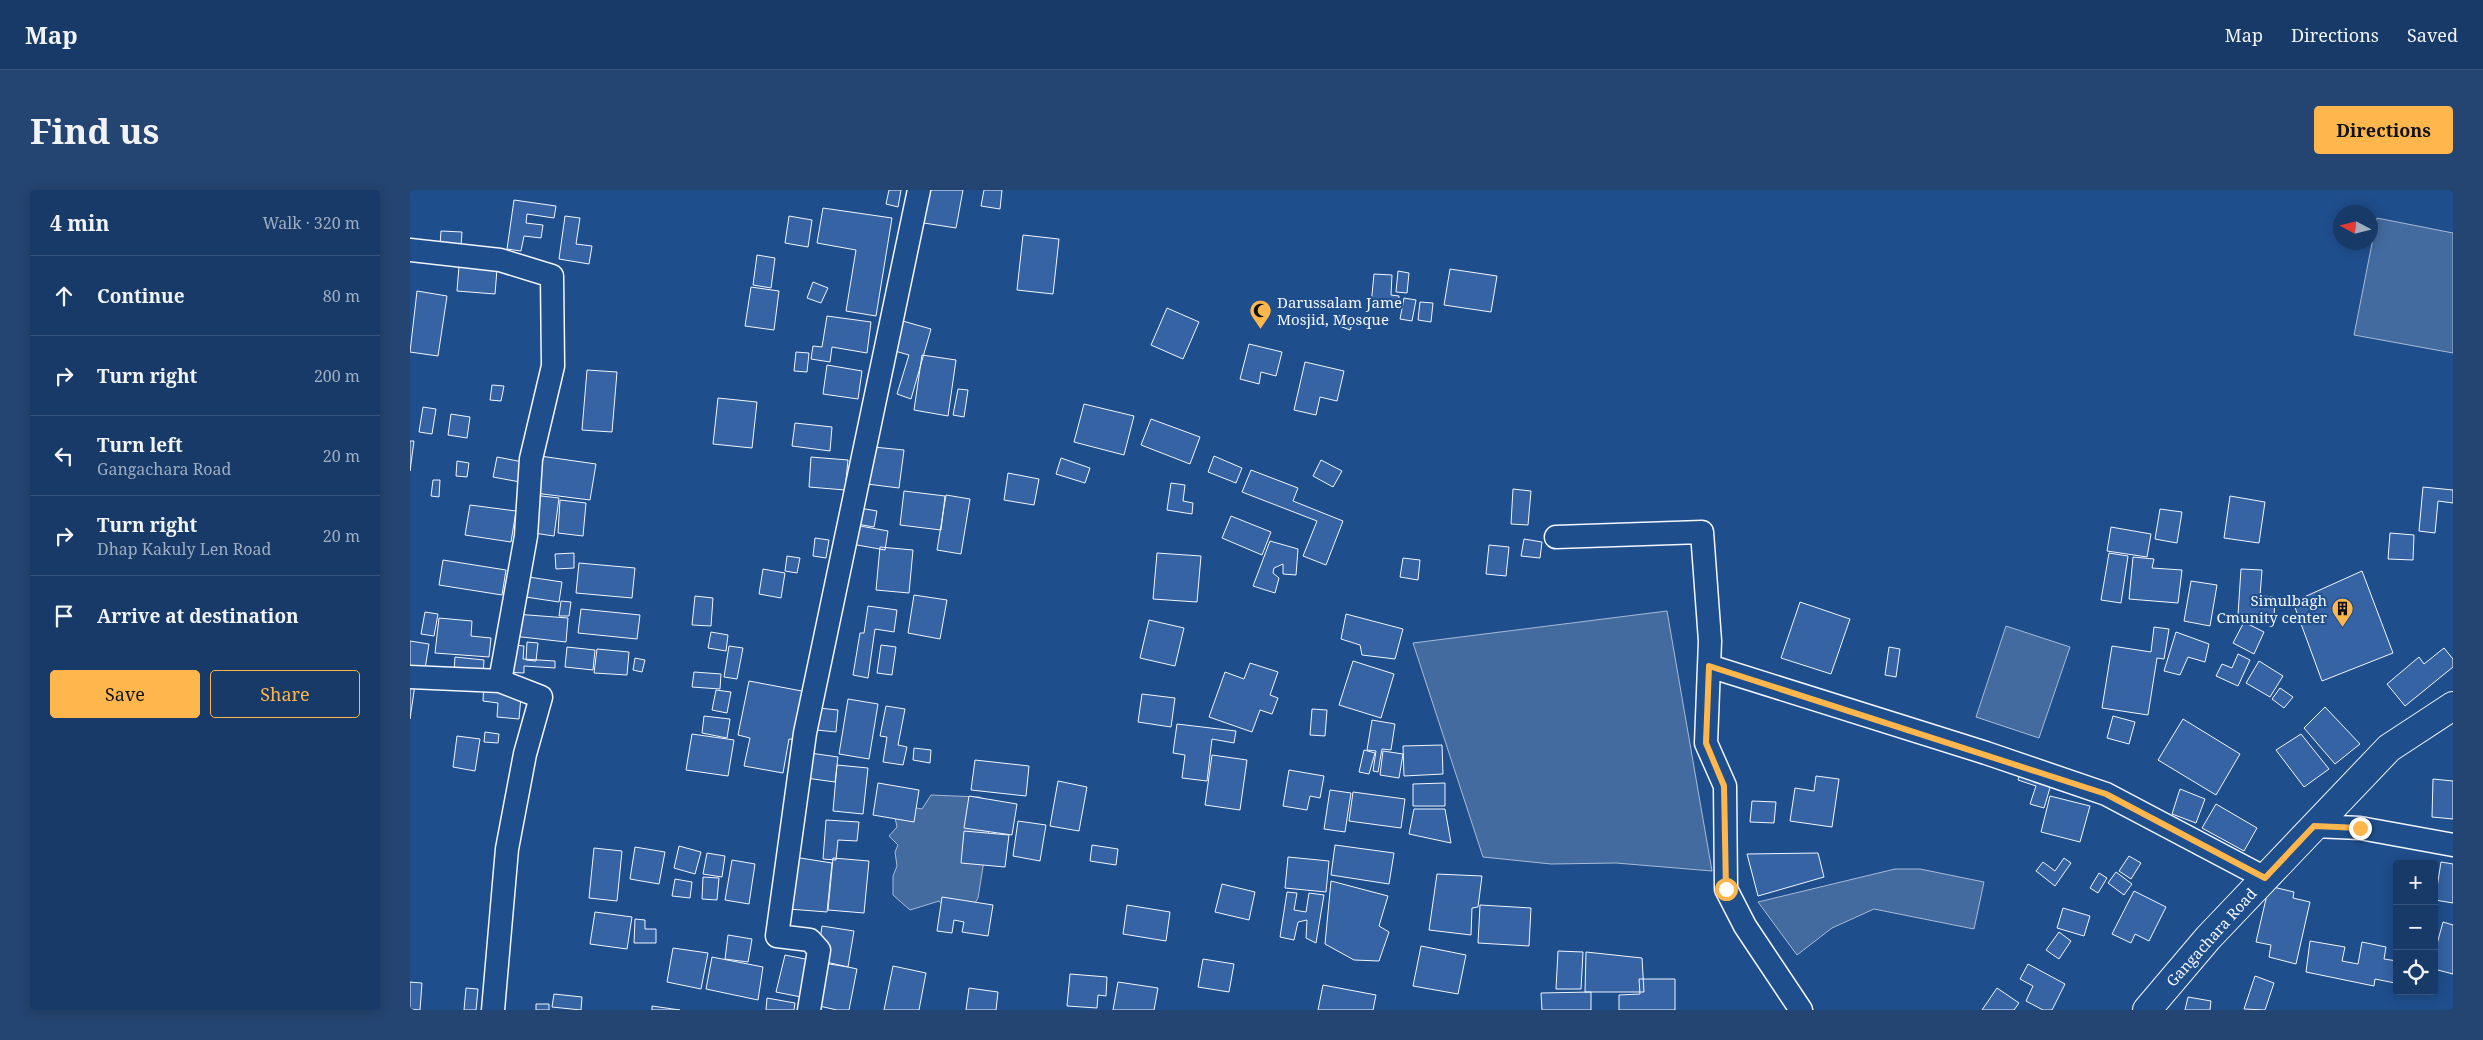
<!DOCTYPE html>
<html lang="en">
<head>
<meta charset="utf-8">
<style>
	body { margin:0; font-family:"Noto Serif",serif; background:#244571; color:#f1f3f6 }
	.controls { position:absolute; right:15px; bottom:15px; display:grid; overflow:hidden; border-radius:5px; box-shadow:0 2px 12px #0003 }
	.controls button { width:45px; height:45px; display:grid; place-items:center; padding:0; border:0; border-bottom:1px solid #36547d; background:#173a69; color:#f1f3f6; font:25px sans-serif }
	.compass { position:absolute; left:1923px; top:15px; width:45px; height:45px; border-radius:50%; background:#173a69; box-shadow:0 2px 12px #0003; rotate:277deg }
	.stop { position:absolute; width:15px; height:15px; margin:-11px; border:4px solid #ffb74d; border-radius:50%; background:#fff }
	.stop.end { background:#ffb74d; border-color:#fff; box-shadow:0 1px 5px #0008 }
	.list { margin:0; padding:0; list-style:none }
	h2 { display:flex; justify-content:space-between; align-items:center; height:65px; margin:0; padding:0 20px; font-size:21px }
	h2 small { font-size:16px; font-weight:400; color:#9eadc0 }
	.list li { display:grid; grid-template-columns:32px 1fr auto; gap:15px; align-items:center; box-sizing:border-box; height:80px; padding:0 20px; border-top:1px solid #36547d }
	.list b { display:block; font-size:19px; white-space:nowrap }
	.list p { margin:0; font-size:16px; white-space:nowrap; color:#9eadc0 }
	.list em { font-size:16px; font-style:normal; color:#9eadc0 }
	.actions { display:flex; gap:10px; padding:15px 20px }
	.actions a { flex:1; padding:11px 0; border:1px solid #ffb74d; border-radius:5px; text-align:center; font-size:18px; color:#ffb74d }
	.actions .main { background:#ffb74d; color:#111 }
	.icon { flex:none; width:28px; height:28px; fill:none; stroke:currentColor; stroke-width:2; stroke-linecap:round; stroke-linejoin:round }
	.map { position:relative; flex:none; width:2043px; height:820px; overflow:hidden; border-radius:5px }
	header { display:flex; align-items:center; gap:30px; box-sizing:border-box; height:70px; padding:0 25px; background:#173a69; border-bottom:1px solid #36547d }
	header strong { font-size:24px }
	nav { display:flex; gap:28px; margin-inline-start:auto; font-size:18px }
	.intro { display:flex; align-items:center; justify-content:space-between; box-sizing:border-box; height:120px; padding:0 30px }
	h1 { margin:0; font-size:35px }
	.button { padding:12px 22px; border-radius:5px; background:#ffb74d; color:#111; font-size:18px; font-weight:700 }
	main { display:flex; gap:30px; padding:0 30px }
	aside { flex:1; background:#173a69; border-radius:5px; box-shadow:0 2px 12px #0003 }
	.map>svg:first-child { display:block }
</style>
</head>
<body>
<header>
<strong>Map</strong>
<nav><a>Map</a><a>Directions</a><a>Saved</a></nav>
</header>
<div class="intro"><h1>Find us</h1><a class="button">Directions</a></div>
<main>
<aside>
<h2>4 min<small>Walk · 320 m</small></h2>
<ul class="list">
<li><svg class="icon" aria-label="ahead" viewBox="0 0 24 24"><path d="M12 20V5M6 11l6-6 6 6"/></svg><div><b>Continue</b></div><em>80 m</em></li>
<li><svg class="icon" aria-label="right" viewBox="0 0 24 24"><path d="M7 20v-9h11M14 6l5 5-5 5"/></svg><div><b>Turn right</b></div><em>200 m</em></li>
<li><svg class="icon" aria-label="left" viewBox="0 0 24 24"><path d="M17 20v-9H6M10 6l-5 5 5 5"/></svg><div><b>Turn left</b><p>Gangachara Road</p></div><em>20 m</em></li>
<li><svg class="icon" aria-label="right" viewBox="0 0 24 24"><path d="M7 20v-9h11M14 6l5 5-5 5"/></svg><div><b>Turn right</b><p>Dhap Kakuly Len Road</p></div><em>20 m</em></li>
<li><svg class="icon" aria-label="arrive" viewBox="0 0 24 24"><path d="M6 21V4h12l-3 4 3 4H6"/></svg><div><b>Arrive at destination</b></div></li>
</ul>
<div class="actions"><a class="main">Save</a><a>Share</a></div>
</aside>
<div class="map">
<svg width="2043" height="820" viewBox="0 0 2043 820">
	<rect width="100%" height="100%" fill="#1f4e8c"/>
	<path fill="#446ba0" stroke="#a8bbd7" d="M1967,28l76,15v120l-99,-18z
		M1257,421l45,260 -96,-8 -65,1 -68,-7 -70,-214z
		M1596,436l64,21 -31,91 -63,-21z
		M521,605l48,2 10,4 1,22 -12,75 -5,8 -29,1 -5,-6 -29,9 -17,-15v-19l4,-10 -2,-14 3,-7 -9,-9 8,-9 -3,-14 17,-6 11,2z
		M1485,679h25l64,13 -10,47 -100,-20 -42,19 -35,27 -39,-53z"/>
	<path fill="#3563a3" stroke="#f2f6ff" d="M479,0h12l-3,17 -12,-3z
		M506,0h47l-7,38 -45,-7z
		M574,0h18l-2,19 -19,-3z
		M104,10l42,6 -2,12 -27,-4 -1,9 17,2 -2,13 -17,-2 -3,15 -14,-2z
		M413,18l69,10 -16,98 -30,-5 10,-61 -39,-7z
		M155,26l15,2 -4,26 16,2 -3,18 -30,-5z
		M379,26l23,4 -4,27 -23,-4z
		M31,41l21,1 -1,14 -21,-1z
		M613,45l36,4 -6,55 -36,-4z
		M50,64l38,3 -3,37 -38,-3z
		M347,65l18,3 -4,30 -18,-3z
		M1040,79l47,7 -6,36 -47,-7z
		M988,81l11,2 -2,20 -11,-1z
		M964,84l18,1 -1,20 8,1 -1,12 -27,-3z
		M403,92l15,6 -7,15 -14,-5z
		M341,97l28,4 -5,39 -29,-4z
		M7,101l30,5 -9,60 -28,-4z
		M994,108l12,2 -4,21 -12,-2z
		M1010,112l13,1 -2,19 -13,-2z
		M757,118l32,14 -16,37 -32,-14z
		M927,125l17,5 -4,10 -16,-6z
		M417,126l44,6 -4,31 -35,-6 -2,15 -19,-3 2,-13 9,1z
		M475,126l46,13 -20,70 -14,-5 12,-39 -14,-4z
		M839,154l33,8 -6,24 -15,-4 -2,12 -19,-5z
		M386,162l13,1 -2,19 -13,-1z
		M512,165l34,5 -8,56 -34,-6z
		M895,172l39,9 -7,30 -17,-4 -4,18 -22,-5z
		M417,175l35,6 -4,28 -35,-5z
		M177,180l30,2 -5,60 -30,-2z
		M82,195l12,1 -3,15 -11,-1z
		M548,199l10,1 -4,27 -11,-2z
		M308,208l39,4 -5,46 -39,-4z
		M674,214l50,12 -10,39 -50,-13z
		M13,217l13,2 -4,25 -13,-2z
		M41,224l19,3 -3,21 -19,-3z
		M741,229l49,18 -10,27 -49,-19z
		M385,233l37,4 -2,24 -38,-5z
		M0,251h4l-4,30z
		M453,256l41,4 -5,38 -40,-5z
		M130,266l56,8 -6,36 -55,-7z
		M804,266l28,12 -6,15 -28,-11z
		M87,267l26,5 -3,20 -27,-5z
		M401,267l37,3 -3,30 -36,-3z
		M651,268l29,10 -5,15 -29,-9z
		M911,270l21,11 -9,16 -20,-11z
		M47,271l12,2 -2,14 -11,-1z
		M841,280l47,18 -5,13 50,20 -17,44 -23,-9 14,-35 -75,-29z
		M598,283l31,6 -5,26 -30,-5z
		M23,290h7l-1,17 -8,-1z
		M761,293l14,2 -2,16 10,2 -1,11 -25,-4z
		M2013,297l30,3v13l-15,-2 -3,32 -16,-2z
		M1103,299l18,2 -3,34 -17,-1z
		M494,301l41,5 -4,34 -41,-5z
		M123,305l26,3 -5,38 -27,-4z
		M536,305l24,4 -9,55 -24,-4z
		M1820,306l35,6 -6,41 -35,-5z
		M150,310l26,3 -3,33 -25,-3z
		M60,315l46,6 -5,31 -46,-7z
		M444,317l23,4 -3,16 -23,-4z
		M1750,319l22,3 -5,31 -22,-4z
		M821,326l40,16 -9,23 -40,-17z
		M439,334l39,7 -3,19 -39,-7z
		M1701,337l40,7 -4,23 -40,-6z
		M1980,343l24,2 -1,25 -25,-1z
		M405,348l14,2 -3,18 -13,-2z
		M1114,349l18,3 -2,16 -19,-2z
		M860,351l28,8 -2,26 -13,-1v-10l-9,4 -1,5 6,5 -4,15 -22,-7z
		M1079,355l20,2 -3,29 -20,-2z
		M470,357l33,3 -4,43 -33,-3z
		M164,363v15l-18,1 -1,-15z
		M747,363l44,3 -4,46 -44,-3z
		M1699,363l19,3 -7,47 -20,-3z
		M377,366l13,2 -3,15 -12,-2z
		M1723,367l21,2 -2,9 30,2 -4,33 -49,-4z
		M993,368l17,2 -2,20 -18,-3z
		M33,370l63,10 -4,25 -63,-10z
		M169,373l56,5 -3,30 -56,-5z
		M353,379l22,4 -4,25 -22,-4z
		M1831,379l21,1 -2,26 15,1 -1,20 -36,-2z
		M1952,381l31,82 -71,28 -29,-79z
		M112,386l40,6 -3,20 -40,-6z
		M1781,391l26,4 -7,41 -26,-5z
		M504,405l33,5 -7,39 -32,-6z
		M285,406l18,2 -2,28 -19,-1z
		M151,411l10,1 -2,14h-10z
		M1390,412l50,17 -19,55 -50,-16z
		M458,416l29,4 -3,22 -19,-3 -7,49 -15,-3 7,-42h4z
		M171,419l59,6 -3,24 -59,-6z
		M15,422l13,2 -4,22 -13,-2z
		M105,424l53,4 -2,24 -53,-6z
		M936,424l57,15 -8,30 -33,-4 -2,-10 -19,-6z
		M29,428l33,3 -1,15 20,2 -2,19 -54,-4z
		M739,430l35,8 -9,38 -35,-8z
		M1834,432l20,10 -10,22 -21,-11z
		M1744,437l15,2 -5,30 -7,-1 -9,57 -46,-7 10,-62 39,6z
		M301,442l17,3 -2,16 -18,-3z
		M1766,442l33,12 -4,18 -17,-5 -8,18 -16,-4z
		M0,451l19,3 -4,25 -15,-2z
		M117,452l11,1 -2,18 -10,-1z
		M95,454l19,2 -1,13 32,2v7l-31,-2v7l-21,-1z
		M471,455l15,2 -4,28 -15,-2z
		M319,456l14,2 -6,31 -13,-2z
		M157,457l28,3 -2,20 -28,-3z
		M1479,457l11,2 -4,28 -11,-2z
		M2034,458l9,11v8l-48,39 -18,-22 32,-27 5,7z
		M187,459l32,3 -2,23 -33,-2z
		M1828,464l12,6 -12,26 -22,-10 6,-12 10,4z
		M45,467l29,3 -1,15 -29,-3z
		M225,468l10,2 -3,12 -9,-2z
		M943,471l41,13 -13,44 -42,-13z
		M1849,471l24,15 -13,21 -24,-14z
		M840,473l28,9 -8,23 8,3 -6,16 -12,-4 -8,22 -43,-15 16,-45 19,7z
		M284,482l27,2 -1,15 -28,-2z
		M74,491l38,4 -3,34 -22,-2 1,-14 -15,-2z
		M339,491l58,11 -9,48 -9,-1 -6,34 -39,-7 6,-28 -12,-3z
		M0,494l5,1 -5,34z
		M1870,498l13,9 -9,11 -12,-9z
		M306,500l15,2 -4,21 -15,-3z
		M732,504l33,4 -4,29 -33,-5z
		M438,509l30,5 -9,55 -30,-5z
		M476,516l19,3 -7,36 9,2 -4,18 -20,-3 4,-25 -7,-1z
		M399,517l29,3 -2,22 -29,-3z
		M1915,517l35,37 -25,20 -31,-36z
		M902,519l15,1 -2,26 -15,-1z
		M294,526l26,3 -3,19 -25,-5z
		M1703,526l22,6 -6,22 -22,-6z
		M1773,529l57,35 -24,41 -58,-35z
		M962,530l23,4 -4,26 -9,-1 -4,23 -5,-1 3,-20 -9,-1z
		M767,534l59,7 -2,12 -22,-4 -5,42 -25,-3 3,-23 -12,-2z
		M75,542l14,2 -1,9 -14,-1z
		M282,544l42,6 -6,36 -42,-6z
		M1891,544l28,35 -25,18 -28,-37z
		M47,546l23,3 -5,32 -22,-4z
		M1032,555l1,29 -39,2 -1,-30z
		M504,558l17,2 -1,13 -17,-3z
		M954,560l11,3 -6,21 -10,-2z
		M973,561l20,3 -4,24 -19,-3z
		M400,563l28,4 -3,25 -29,-4z
		M802,565l35,5 -7,50 -35,-5z
		M565,570l54,6 -3,30 -55,-6z
		M427,575l31,3 -5,46 -30,-3z
		M879,580l35,6 -4,22 -10,-2 -3,14 -24,-4z
		M1610,582l32,9 -8,27 -14,-4 6,-18 -18,-6z
		M1406,586l23,3 -7,48 -42,-6 5,-33 19,3z
		M2023,589l20,2v38l-21,-2z
		M648,591l29,6 -8,44 -29,-5z
		M468,593l41,7 -5,32 -41,-7z
		M1035,593v23h-32v-22z
		M1770,599l25,10 -9,24 -24,-9z
		M920,600l21,3 -6,39 -21,-3z
		M943,602l52,7 -4,29 -52,-7z
		M559,606l48,8 -5,31 -48,-7z
		M1640,606l40,10 -10,36 -39,-10z
		M1342,611l24,1 -2,21 -24,-1z
		M1806,614l41,24 -13,23 -42,-23z
		M1004,619h31l6,34 -42,-9z
		M416,630l33,2 -2,19 -19,-1 -2,20 -13,-1z
		M608,631l28,4 -6,36 -27,-5z
		M554,641l45,4 -4,32 -44,-4z
		M682,655l26,4 -2,16 -26,-4z
		M925,655l59,8 -5,31 -58,-9z
		M269,656l22,6 -6,22 -21,-6z
		M225,657l30,5 -6,32 -29,-5z
		M184,658l28,3 -5,50 -28,-3z
		M297,663l18,3 -3,21 -19,-3z
		M1408,663l6,24 -66,19 -11,-42z
		M1719,666l12,7 -10,16 -12,-8z
		M384,667l38,6 -5,49 -38,-3z
		M878,667l41,4 -3,31 -41,-4z
		M423,668l36,3 -5,52 -36,-3z
		M1654,668l7,5 -16,23 -19,-15 7,-9 12,9z
		M322,670l23,4 -6,40 -24,-4z
		M2031,672l12,2v39l-18,-3z
		M1706,682l16,12 -8,11 -16,-12z
		M1689,683l8,5 -9,15 -8,-5z
		M1027,684l45,2 -4,31 -6,1 -1,27 -42,-5z
		M293,687l16,1 -2,22 -15,-1z
		M265,689l17,3 -2,16 -18,-2z
		M921,691l57,15 -9,30 10,6 -10,29 -25,-1 -29,-16z
		M812,694l33,8 -6,28 -34,-8z
		M1859,696l25,6 -1,6 17,4 -14,62 -27,-7 2,-12 -15,-3z
		M1724,701l32,16 -17,34 -14,-7 -4,9 -19,-9z
		M877,702l10,1 -3,17 12,2 3,-19 15,2 -8,48 -10,-5 1,-18 -9,2 -4,18 -14,-3z
		M532,707l51,8 -5,31 -26,-4 2,-10 -10,-2 -2,13 -15,-2z
		M717,715l43,7 -4,29 -43,-7z
		M1070,715l51,3 -2,38 -51,-3z
		M1653,718l27,8 -6,20 -27,-8z
		M185,722l37,5 -5,32 -37,-5z
		M225,729l10,1v9h11v14h-22z
		M2033,732l10,3v49l-19,-5v-14z
		M412,736l32,5 -6,36 -31,-5z
		M1649,742l12,9 -12,18 -13,-9z
		M318,745l24,4 -4,23 -23,-3z
		M1900,751l35,6 -3,14 16,3 4,-22 24,5 -2,12 13,2 -2,22 -20,-4 -1,7 -68,-14z
		M1011,756l45,9 -8,39 -45,-8z
		M263,758l35,5 -7,36 -34,-7z
		M1148,761l25,1 -2,37h-25z
		M1176,762l56,6 2,34h-59z
		M375,765l35,7 -9,37 -35,-7z
		M302,767l51,10 -5,33 -52,-11z
		M793,769l31,5 -5,28 -31,-5z
		M416,772l31,7 -8,41h-12l-22,-5z
		M1618,774l37,20 -13,26h-9l-17,-9 7,-15 -13,-7z
		M483,776l33,7 -7,37h-35z
		M660,784l37,3 -1,19 -8,-1 -1,13 -30,-2z
		M1845,786l19,7 -9,27 -21,-1z
		M1229,789h36v31h-56v-15l21,-1z
		M0,792l12,1 -2,27 -10,-1z
		M708,792l40,6 -4,22h-41z
		M913,795l53,10 -3,15h-55z
		M56,798l12,1 -2,21h-12z
		M559,798l29,4 -2,18h-30z
		M1587,798l22,15 -5,7h-32z
		M1181,802v18h-49l-1,-17z
		M144,804l28,3 -1,13 -29,-3z
		M1778,807l23,4 -1,9h-25z
		M357,808l28,5 -1,7h-28z
		M126,814h13v6h-13z
		M242,816l28,4h-28z"/>
	<g fill="none" stroke-linecap="round" stroke-linejoin="round">
		<defs>
			<path id="minor" d="M0,60l90,10 52,16 1,90 -22,93 -5,77 -26,145
				M1146,347l146,-5 8,109 -4,102 19,43 1,103 19,37 56,84
				M1299,476l277,87 120,41 159,84
				M0,487l90,4 41,16 -16,57 -18,95 -14,161
				M1904,636l46,2 93,17
				M399,820l10,-60 -9,-10 -33,-4 28,-203 114,-543"/>
			<path id="major" d="M1737,820l61,-72 181,-190 64,-42"/>
		</defs>
		<use href="#minor" stroke="#f2f6ff" stroke-width="25"/>
		<use href="#major" stroke="#f2f6ff" stroke-width="30"/>
		<use href="#minor" stroke="#1f4e8c" stroke-width="22"/>
		<use href="#major" stroke="#1f4e8c" stroke-width="28"/>
	</g>
	<g fill="none" stroke-linecap="round" stroke-linejoin="round">
		<path stroke="#ffb74d" stroke-width="6" d="M1316,699l-2,-103 -18,-43 3,-77 397,128 159,84 49,-52 46,2"/>
	</g>
	<defs>
		<symbol id="mosque-pin" viewBox="-11 -11 22 30"><path d="M0 17L-7.5 6A9.5 9.5 0 1 1 7.5 6Z" fill="#ffb74d" stroke="#1f4e8c"/><path d="M3.5-4.9A6 6 0 1 0 3.5 4.9A5 5 0 1 1 3.5-4.9Z" fill="#111"/></symbol>
		<symbol id="building-pin" viewBox="-11 -11 22 30"><path d="M0 17L-7.5 6A9.5 9.5 0 1 1 7.5 6Z" fill="#ffb74d" stroke="#1f4e8c"/><path d="M-4-6H4V6H1V3H-1V6H-4ZM-2.5-4.3h1.7v1.8h-1.7ZM.8-4.3h1.7v1.8H.8ZM-2.5-1h1.7V.8h-1.7ZM.8-1h1.7V.8H.8Z" fill="#111"/></symbol>
	</defs>
	<g fill-rule="evenodd">
		<use href="#mosque-pin" x="838" y="108" width="25" height="34"/>
		<use href="#building-pin" x="1920" y="406" width="25" height="34"/>
	</g>
	<g text-anchor="middle" dominant-baseline="central" stroke-width="4" stroke-linejoin="round" paint-order="stroke">
		<g font-size="15" fill="#f2f6ff" stroke="#1f4e8c" text-anchor="start">
			<text x="867" y="112">Darussalam Jame<tspan x="867" dy="17">Mosjid, Mosque</tspan></text>
			<text x="1917" y="410" text-anchor="end">Simulbagh<tspan x="1917" dy="17">Cmunity center</tspan></text>
		</g>
		<g font-size="15" fill="#f2f6ff" stroke="#1f4e8c">
			<text transform="translate(1801 747) rotate(-48)">Gangachara Road</text>
		</g>
	</g>
</svg>
<div class="controls">
<button>+</button>
<button>−</button>
<button><svg class="icon" aria-label="locate" viewBox="0 0 24 24"><circle cx="12" cy="12" r="6"/><path d="M12 2v4M12 18v4M2 12h4M18 12h4"/></svg></button>
</div>
<svg class="compass" viewBox="-18 -18 36 36"><path d="M0-13l5 13h-10z" fill="#e53935"/><path d="M0 13l5-13h-10z" fill="#9eadc0"/></svg>
<div class="stop" style="left:1316px;top:699px"></div>
<div class="stop end" style="left:1950px;top:638px"></div>
</div>
</main>
</body>
</html>
